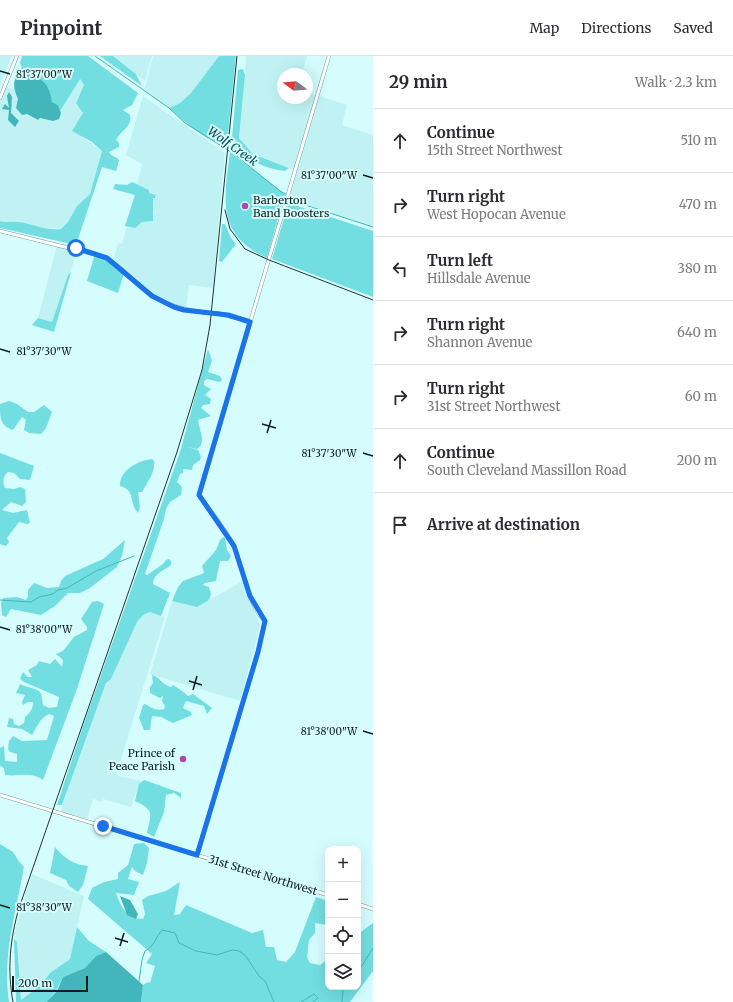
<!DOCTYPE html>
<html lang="en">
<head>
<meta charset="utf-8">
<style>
	body { margin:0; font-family:Merriweather,serif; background:#f7f7f7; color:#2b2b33 }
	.controls { position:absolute; right:12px; bottom:12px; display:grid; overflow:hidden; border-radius:8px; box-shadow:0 4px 16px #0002 }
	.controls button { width:36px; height:36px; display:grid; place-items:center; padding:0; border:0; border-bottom:1px solid #e1e1e2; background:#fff; color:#2b2b33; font:20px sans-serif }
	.compass { position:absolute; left:277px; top:12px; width:36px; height:36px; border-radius:50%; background:#fff; box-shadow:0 4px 16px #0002; rotate:286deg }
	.scale { position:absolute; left:12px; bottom:10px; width:76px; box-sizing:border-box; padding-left:4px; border:2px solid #0e1d1e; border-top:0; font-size:11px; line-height:14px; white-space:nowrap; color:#0e1d1e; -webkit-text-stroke:3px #d5fdfe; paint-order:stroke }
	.stop { position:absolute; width:12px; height:12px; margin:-9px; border:3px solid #1a73e8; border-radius:50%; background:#fff }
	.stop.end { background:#1a73e8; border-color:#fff; box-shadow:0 1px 4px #0008 }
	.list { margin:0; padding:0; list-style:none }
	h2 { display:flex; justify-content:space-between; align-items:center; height:52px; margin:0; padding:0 16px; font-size:17px }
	h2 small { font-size:13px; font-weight:400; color:#7c7c81 }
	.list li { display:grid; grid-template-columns:26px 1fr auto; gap:12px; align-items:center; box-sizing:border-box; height:64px; padding:0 16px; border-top:1px solid #e1e1e2 }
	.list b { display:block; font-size:15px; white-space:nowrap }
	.list p { margin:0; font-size:13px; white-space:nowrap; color:#7c7c81 }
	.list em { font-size:13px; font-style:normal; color:#7c7c81 }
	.icon { flex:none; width:22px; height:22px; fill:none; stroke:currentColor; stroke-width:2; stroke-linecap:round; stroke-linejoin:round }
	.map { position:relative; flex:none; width:373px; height:946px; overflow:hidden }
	header { display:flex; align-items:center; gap:24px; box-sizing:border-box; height:56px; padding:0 20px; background:#fff; border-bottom:1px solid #e1e1e2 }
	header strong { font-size:19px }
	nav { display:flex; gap:22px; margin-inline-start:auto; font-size:14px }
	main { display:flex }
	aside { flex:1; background:#fff }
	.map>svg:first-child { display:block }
</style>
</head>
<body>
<header>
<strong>Pinpoint</strong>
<nav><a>Map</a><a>Directions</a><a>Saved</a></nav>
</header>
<main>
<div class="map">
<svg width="373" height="946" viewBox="0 0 373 946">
	<rect width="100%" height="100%" fill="#d5fdfe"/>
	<path fill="#c0f2f3" d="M0,0h12l-12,29z
		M113,0h39l-7,25 -9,-7z
		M153,0h66l-28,37 -11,10 -11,5 -25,-17z
		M246,0h61l-5,18h-19v24h24v-6l40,13 -5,20 31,10v92l-65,-21 -20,-11 7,-25 -42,-16 -14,-16 6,-63z
		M79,23l5,6 -8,17 7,11 -2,23 21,15 -12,43 -13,12 -9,16 -7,7 -19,-1 -27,-6 -6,1 -9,-2v-120l6,-14 7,2 14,25 10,6 24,-7 -1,-2z
		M143,40l82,57 -12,135 -24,-3 -3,23 -26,-9 -47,-38 5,-18 4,1 5,-18 15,-4 11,-1 1,-11h-2l3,-16 -6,-1v-3l-12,-5 5,-21 -16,-9z
		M57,189l21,5 -26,72 -14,-4z
		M243,525l17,45 -20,75 -90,-27 22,-73 25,6z
		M150,556l15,5 -49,158 25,6 -10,26 -28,-8 -2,3 -8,-3 -6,20 -26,-7 11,-38 34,-91 5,-4 26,-57 6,-7z
		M32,818l52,22 -14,63 -20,14 -9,12 -20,15 -4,-58 -3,-3v-6z"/>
	<path fill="#72dee1" d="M22,0h66l50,37 -6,12 -9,5 7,5c3,12 -11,17 -14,25l3,3v4l-10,5 2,3 6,3 2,2 -3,11 -14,-4 -26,78 -76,-17v-7c7,2 12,0 19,1 14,2 27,9 42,7l7,-7 9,-16 13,-12 12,-43 -10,-9 -20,-11 11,-18 -7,-10 8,-18 -4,-6 -20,32 -2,-6 -6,-3 -14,-26 -9,-2 -2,-5 -5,-1 -2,-5z
		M100,0h13l23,18 6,12z
		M219,0h17l-9,88c-19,0 -44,-24 -58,-36l11,-5 11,-10z
		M243,13l2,6 -6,63 14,16 36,14 -4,3c-20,-2 -37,-12 -54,-22l7,-79z
		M230,96l55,42 -18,64c-51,-23 -43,-59 -37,-106z
		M132,126l17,8v3l7,2 -1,3h-2v23l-11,1 -7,6 -10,-2 10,-31 -22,-6 2,-5 12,1z
		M289,145l11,6 73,24v66l-101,-38z
		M222,168h3l6,14 5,6 -14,18 -3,-1z
		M95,198l12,5 17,14 -6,20 -31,-12z
		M71,216l-17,60 -22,-7 6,-7 14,4 16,-47z
		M208,293l4,12 -4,11 12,4 2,4 -2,2 -13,-3 -3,2v4l7,4 -6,6 6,4 -1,5 -7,1 -2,3 10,8 -13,4c1,10 9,23 -1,29l-10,-2 11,3 3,7 -1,3 -7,5 -1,5 -9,-1v4l-3,1 -3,8 5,5 -1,8 -11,7 -4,7 -2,10 -19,55 2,1 16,-11 3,-4 3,-1 2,2v4c-8,6 -18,9 -18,19l17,9 -9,23 -11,-4 -7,3 -6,7 -26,57 -5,4 -44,122h-5l28,-85 95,-268z
		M9,345l8,3 11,8h6l10,-7 8,7 -6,16 -5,6 -12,-1 -5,-3 2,-10 -4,-3 -9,13c-13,-4 -13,-13 -13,-26z
		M0,397l34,13 -4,14 -10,-1 -6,-6 -6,-1c-5,5 -6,9 -3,16l9,1 6,-2 5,2 1,13 -4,4 -11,-4 -9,8 11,3 14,-3 3,13 -3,1 -8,-2 -12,16 2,4 -3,4 -6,-2z
		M152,403l2,2c2,10 -7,22 -12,31h-4l2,15 -2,6c-9,-9 -2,-23 -18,-27 0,-16 17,-25 32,-27z
		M223,481l2,1 2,12 4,6 -3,5h-8l-4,20 -11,2 -2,2 6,2 2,7 -2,6 -12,7 -25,-6 6,-14 5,-6 21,-8 -2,-7 14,-16 4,-10z
		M125,484l-3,16 -5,11 -27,21 -10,5h-12l-13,13 -14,9 -30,-6 -5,8 -4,-2 -1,-12 2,-5 14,-1 9,3 2,-4v-6l6,-7 13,5 12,-1 2,-6 4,-5 38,-17z
		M98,545l6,3 -27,85 -34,91c-13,-9 -24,-3 -38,-5l-1,-7 -4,-2v-18l4,-2 1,15 12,1v-8l-7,-2 -2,-3 1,-8 4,-5 9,5 25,-1 7,-24 -5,-2c-10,5 -12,13 -17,21l-10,-6 -15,-2 2,-9 4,1 1,5 5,2 5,-3 1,-6c5,-4 8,-8 8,-15h-5l-5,3 -1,-3 3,-7 -9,-2 4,-9c7,4 15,3 21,9l2,12 6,3 8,-1 2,-10 -35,-15 -4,-3 3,-7 5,5h4l-4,-7 9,-5 2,-4 11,3 5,-5 7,8 1,-7 -7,-6 7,-3 11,-14 13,-7v-3l-6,-8 11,-17z
		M152,619c8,2 10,10 19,12l2,-2c5,3 11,7 15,11l5,-2 19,14 -5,6 -3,-8 -18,-5 -3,7 8,4 1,3 -19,8 -12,-6 -9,-1 -2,14h-6l-5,-12 4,-13 2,-1c7,4 11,7 19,5l1,-3 -3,-5 1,-5 -3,2 -10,-5v-6l3,-4z
		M144,724l37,13v8l-1,-4 -6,-4 -8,2 -2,17 -10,25 -7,-4c4,-19 8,-23 -12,-32l4,-17z
		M144,787l5,5 -2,15 -4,12 -8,-4 -3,-4 -4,12 11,3 -5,13 -18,-2c5,14 11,26 27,26l2,-5 -3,-14 6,-4 18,-5 14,-9 -6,33 6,-1 6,-9 66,28 11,-3 3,17h8l3,13 9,2 9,-10 21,-55 12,4 -2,6 2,4v14l-13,-2v10l-6,7 -2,17 3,6 10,2 8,-6v28h30v-53l15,-11v48l-23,31h-209l2,-17 5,-3 2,1 5,-17 -9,-3 6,-9 -64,-55 4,-11 12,-6 14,-3v-6l10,-8 6,-21z
		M0,788l13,8 5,8 6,7c-8,46 -22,87 -15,135h-9z
		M55,791c9,11 19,18 33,19l-5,19 -5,7 -9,-6 -3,-6 -16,-7z
		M77,871l12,14 17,11 -10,4 -11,12 -22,9 -7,14 -10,11h-30l-2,-63 3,3 4,58 20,-15 9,-12 20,-14z"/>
	<path fill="#42b6ba" d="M22,12l5,1 2,5c16,6 20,11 23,28l6,3 3,8 -2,6 -6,2 -13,-3 -2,2 -11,-6 -5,1 -6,-7 2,-9c-6,-12 -5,-21 4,-31z
		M9,36l3,5 -1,16 8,8 -4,6 -7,-7 1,-10 -7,-1 3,-5 4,4 -2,-12z
		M120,840l10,4 8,14 -2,5 -9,-4z
		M106,896l37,33 -2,17h-95l11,-11 6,-14 22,-9 11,-12z"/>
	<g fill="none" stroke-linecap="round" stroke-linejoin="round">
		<path stroke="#42b6ba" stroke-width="1" d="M95,0l74,52 16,15 49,31 46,37 28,15 65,21
			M0,544l31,2 8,-5 14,-3 5,-4 9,-2 29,-17 38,-15
			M358,916l15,-24
			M139,925l3,-21 3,-9c9,-4 11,-14 17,-21l13,3 4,10 17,8 21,4 15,-5 7,1 6,4 14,21 6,5 9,21
			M301,946l13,-8 4,4 -5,4
			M342,946l1,-13 2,-2"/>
		<defs>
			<path id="secondary" d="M0,42l17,-42
				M0,175l101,25c17,7 29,22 44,34 18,15 39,20 63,23
				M216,257l34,8
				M0,739l328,100
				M197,799l61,-203 7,-31c-17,-15 -22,-54 -31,-75 -9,-18 -24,-35 -35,-51l130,-439
				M358,848l15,5"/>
		</defs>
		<use href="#secondary" stroke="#779c9d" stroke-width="4"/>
		<use href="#secondary" stroke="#fff" stroke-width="3"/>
		<path stroke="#223435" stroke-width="1" d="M225,154l5,19 15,20 24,11 104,40
			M13,946c-6,-32 -3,-63 6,-94l158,-456 25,-82 8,-45 27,-269"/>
		<defs>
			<path id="secondary-bridge" d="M208,257h8"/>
		</defs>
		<use href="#secondary-bridge" stroke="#779c9d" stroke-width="4" stroke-linecap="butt"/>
		<use href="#secondary-bridge" stroke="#fff" stroke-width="3"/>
	</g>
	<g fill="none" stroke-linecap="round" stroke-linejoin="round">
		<path stroke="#1a73e8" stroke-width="5" d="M76,192l31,10 45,38 22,11 10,3 44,5 22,7 -51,173 35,51 16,50 15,25 -7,31 -61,203 -94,-29"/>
	</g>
	<path fill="none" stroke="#0e1d1e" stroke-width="1.5" d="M0,15l10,3M363,119l10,3M0,293l10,3M262,368l14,4M267,377l4,-13M363,397l10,3M0,571l10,3M189,625l13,4M193,634l4,-14M363,675l10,3M0,849l10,3M115,882l13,4M120,890l4,-13"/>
	<g fill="#ae48ac" stroke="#d5fdfe" stroke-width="1.5">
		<circle cx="245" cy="150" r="4"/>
		<circle cx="183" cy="703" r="4"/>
	</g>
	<g text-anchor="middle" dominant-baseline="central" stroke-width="4" stroke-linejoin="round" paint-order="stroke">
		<g font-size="11" fill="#0e1d1e" stroke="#d5fdfe" text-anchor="start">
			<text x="253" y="144">Barberton<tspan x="253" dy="13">Band Boosters</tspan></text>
			<text x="175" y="697" text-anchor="end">Prince of<tspan x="175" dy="13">Peace Parish</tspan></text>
		</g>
		<g font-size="11" fill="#0e1d1e" stroke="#d5fdfe">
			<text transform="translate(263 819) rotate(17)">31st Street Northwest</text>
		</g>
		<g font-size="12" font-style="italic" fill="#044c4f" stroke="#d5fdfe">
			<text transform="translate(233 90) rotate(35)">Wolf Creek</text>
		</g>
	</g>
	<g font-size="10" text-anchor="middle" fill="#0e1d1e" stroke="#d5fdfe" stroke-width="4" stroke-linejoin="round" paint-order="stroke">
		<text x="44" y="22">81°37'00"W</text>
		<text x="329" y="123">81°37'00"W</text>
		<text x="44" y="299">81°37'30"W</text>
		<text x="329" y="401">81°37'30"W</text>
		<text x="44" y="577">81°38'00"W</text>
		<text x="329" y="679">81°38'00"W</text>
		<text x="44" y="855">81°38'30"W</text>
	</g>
</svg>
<div class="controls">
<button>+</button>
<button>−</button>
<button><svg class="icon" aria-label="locate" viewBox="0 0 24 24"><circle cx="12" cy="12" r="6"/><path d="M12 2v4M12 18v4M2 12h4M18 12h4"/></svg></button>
<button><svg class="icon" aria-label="layers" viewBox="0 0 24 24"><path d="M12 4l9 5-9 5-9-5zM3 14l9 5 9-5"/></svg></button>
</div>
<svg class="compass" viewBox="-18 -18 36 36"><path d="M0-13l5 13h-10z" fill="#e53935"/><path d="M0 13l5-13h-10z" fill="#7c7c81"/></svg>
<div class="scale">200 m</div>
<div class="stop" style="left:76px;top:192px"></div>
<div class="stop end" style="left:103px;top:770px"></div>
</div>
<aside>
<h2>29 min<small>Walk · 2.3 km</small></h2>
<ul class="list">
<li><svg class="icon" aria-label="ahead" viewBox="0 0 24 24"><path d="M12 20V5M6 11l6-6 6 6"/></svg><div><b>Continue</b><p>15th Street Northwest</p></div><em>510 m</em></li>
<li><svg class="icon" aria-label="right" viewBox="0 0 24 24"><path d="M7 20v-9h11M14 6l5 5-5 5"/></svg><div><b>Turn right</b><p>West Hopocan Avenue</p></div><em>470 m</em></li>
<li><svg class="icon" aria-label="left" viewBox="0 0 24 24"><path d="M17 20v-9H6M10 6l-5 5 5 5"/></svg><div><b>Turn left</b><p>Hillsdale Avenue</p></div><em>380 m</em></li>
<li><svg class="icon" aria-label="right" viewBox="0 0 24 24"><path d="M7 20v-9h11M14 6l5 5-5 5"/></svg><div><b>Turn right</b><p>Shannon Avenue</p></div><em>640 m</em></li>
<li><svg class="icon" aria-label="right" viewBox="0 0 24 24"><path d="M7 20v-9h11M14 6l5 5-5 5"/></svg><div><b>Turn right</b><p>31st Street Northwest</p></div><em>60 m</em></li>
<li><svg class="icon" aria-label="ahead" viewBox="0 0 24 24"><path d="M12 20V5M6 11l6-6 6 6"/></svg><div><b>Continue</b><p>South Cleveland Massillon Road</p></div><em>200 m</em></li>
<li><svg class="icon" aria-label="arrive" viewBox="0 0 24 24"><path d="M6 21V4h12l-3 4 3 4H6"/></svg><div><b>Arrive at destination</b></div></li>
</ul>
</aside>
</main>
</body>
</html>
